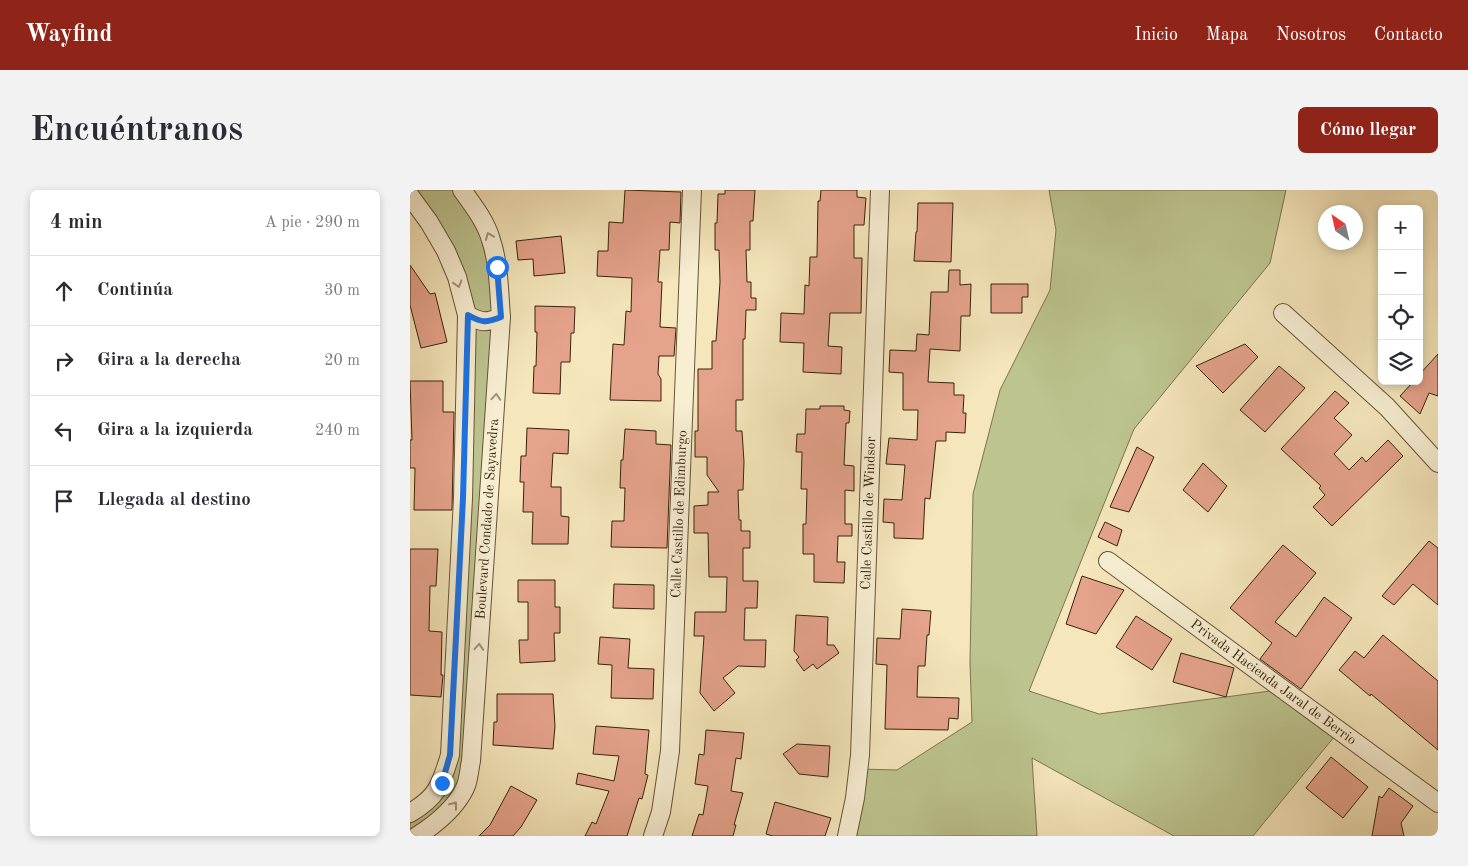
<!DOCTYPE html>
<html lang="es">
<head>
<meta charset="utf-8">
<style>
	body { margin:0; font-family:"Old Standard TT",serif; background:#f2f2f3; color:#2b2b33 }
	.controls { position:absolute; right:15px; top:15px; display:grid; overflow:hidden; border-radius:8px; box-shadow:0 2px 8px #0003 }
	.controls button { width:45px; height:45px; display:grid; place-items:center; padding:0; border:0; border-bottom:1px solid #e1e1e2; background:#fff; color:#2b2b33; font:25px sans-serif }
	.compass { position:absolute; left:908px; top:15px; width:45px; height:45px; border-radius:50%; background:#fff; box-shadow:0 2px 8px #0003; rotate:326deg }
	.stop { position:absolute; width:15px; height:15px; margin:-11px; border:4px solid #1a73e8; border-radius:50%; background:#fff }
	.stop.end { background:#1a73e8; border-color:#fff; box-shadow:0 1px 5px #0008 }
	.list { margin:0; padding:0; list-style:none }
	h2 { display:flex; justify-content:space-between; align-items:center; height:65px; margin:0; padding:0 20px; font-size:21px }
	h2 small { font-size:16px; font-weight:400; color:#7c7c81 }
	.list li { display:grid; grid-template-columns:32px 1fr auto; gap:15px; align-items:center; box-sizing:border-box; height:70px; padding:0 20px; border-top:1px solid #e1e1e2 }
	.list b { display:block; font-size:19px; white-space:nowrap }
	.list em { font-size:16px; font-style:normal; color:#7c7c81 }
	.icon { flex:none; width:28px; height:28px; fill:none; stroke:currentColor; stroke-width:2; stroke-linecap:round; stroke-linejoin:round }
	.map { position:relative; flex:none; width:1028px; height:646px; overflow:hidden; border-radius:8px }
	header { display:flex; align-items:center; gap:30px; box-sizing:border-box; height:70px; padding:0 25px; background:#8f2418; color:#fff }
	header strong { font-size:24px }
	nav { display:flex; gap:28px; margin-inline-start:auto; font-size:18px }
	.intro { display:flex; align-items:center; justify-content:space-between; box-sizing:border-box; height:120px; padding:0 30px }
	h1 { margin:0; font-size:35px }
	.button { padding:12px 22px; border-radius:8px; background:#8f2418; color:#fff; font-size:18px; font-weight:700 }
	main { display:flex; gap:30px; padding:0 30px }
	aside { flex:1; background:#fff; border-radius:8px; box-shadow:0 2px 8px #0003 }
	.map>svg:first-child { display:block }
</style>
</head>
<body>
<header>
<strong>Wayfind</strong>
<nav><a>Inicio</a><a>Mapa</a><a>Nosotros</a><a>Contacto</a></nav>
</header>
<div class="intro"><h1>Encuéntranos</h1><a class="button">Cómo llegar</a></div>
<main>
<aside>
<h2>4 min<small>A pie · 290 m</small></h2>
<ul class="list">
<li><svg class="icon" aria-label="ahead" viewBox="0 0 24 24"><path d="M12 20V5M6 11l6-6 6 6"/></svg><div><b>Continúa</b></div><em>30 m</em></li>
<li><svg class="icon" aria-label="right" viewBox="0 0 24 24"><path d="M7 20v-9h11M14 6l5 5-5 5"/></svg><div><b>Gira a la derecha</b></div><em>20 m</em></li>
<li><svg class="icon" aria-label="left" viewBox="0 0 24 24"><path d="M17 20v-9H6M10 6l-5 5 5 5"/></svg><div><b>Gira a la izquierda</b></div><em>240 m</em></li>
<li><svg class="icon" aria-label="arrive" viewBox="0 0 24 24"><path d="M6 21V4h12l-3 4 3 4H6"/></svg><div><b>Llegada al destino</b></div></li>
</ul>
</aside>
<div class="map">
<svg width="1028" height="646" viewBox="0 0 1028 646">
	<rect width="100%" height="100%" fill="#f5e6bb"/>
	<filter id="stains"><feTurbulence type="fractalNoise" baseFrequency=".004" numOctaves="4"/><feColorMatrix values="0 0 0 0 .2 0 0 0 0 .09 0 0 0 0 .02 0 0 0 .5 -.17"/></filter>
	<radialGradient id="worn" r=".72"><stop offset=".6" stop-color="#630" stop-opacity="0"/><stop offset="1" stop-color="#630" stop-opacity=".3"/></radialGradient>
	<path fill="#bdc48f" stroke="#7b744c" d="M0,0h52l35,77 -32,521 -55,48v-23l32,-30 25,-468z
		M639,0h237l-16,73 -136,166 -105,262 70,23 186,-25 54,42 -86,105h-79l-142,-78 5,78h-190l12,-67 38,1 75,-48 -2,-59 3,-169 27,-104 50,-100 6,-60z"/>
	<path fill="#e5a38b" stroke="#39230a" d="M215,0l56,2 -1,31 -10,-1 -1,28h-9l-2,32h4l-2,45 16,1 -2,28h-15l-1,18 3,5v22l-51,-1 3,-56 11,1 2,-34 5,1 1,-34 -35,-2 1,-25h10l1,-29 14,1z
		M315,0h30l-2,31h-3v29h-4l1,32h4v16h5v12h-10l-1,29h-2v61h-7v31h6l2,31 -1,28h-5l1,30h2v11h9v17h-7v33h15l-1,27h-12l-1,32h22l-1,27 -27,-1 -15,12 12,15 -21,18 -14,-18 4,-57h-10l1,-24h31l1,-35h-18l-1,-44h-14v-27l14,-1v-13h11l-12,-17v-18h-12v-26h3v-62h14v-28h4l4,-59 -1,-32h-4v-27h2l1,-29h7z
		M411,0h36v7l9,1 -2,27h-10v33h8l-1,55h-31l-2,33 14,1 -1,27 -38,-2 1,-29 -24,-1 1,-29 23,1 1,-29 4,1 1,-29h7l1,-56h2z
		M508,13h35l-2,59 -37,-1 2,-29h1z
		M151,46l4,37 -31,3 -1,-17 -15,1 -2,-19z
		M0,75l20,29 5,-1 12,49 -26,6 -11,-43z
		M539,80h11v15l11,-1 -1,32h-9l-1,35 -30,-2 -2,33 26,1v12h10l-1,18h3l-1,20 -19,-1v9h-10l-6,58 -5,-1 -2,41 -29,-1v-15l-11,-1 1,-23 18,1 3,-35 -19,-1 3,-26 28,2 1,-30h-15v-37l-14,-1 1,-22 26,1 1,-17 12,1 2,-43h17z
		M581,94h37v13h-6v16h-31z
		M125,116l40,1 -1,26h-3l-1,29h-9l-1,32 -27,-1 1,-27h2l1,-34h-2z
		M835,154l13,13 -35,36 -27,-27z
		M1028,164v42l-9,-3 -9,21 -20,-18 14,-15h5v-6z
		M869,176l26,22 -40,44 -25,-22z
		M0,191h33v31h11l-2,98h-38l1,-42h-5v-28h2z
		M925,201l14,12 -15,15 18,17 -18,19 15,16 13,-13 4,5 22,-22 15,16 -71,70 -19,-19 12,-12 -6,-7 2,-2 -40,-37z
		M410,216h24v4l6,1 -1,12h-3l-2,42 10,1v25l-9,-1v34h7v12h-14l-1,26h8l-1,21 -30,-1v-28h-11v-30h3l1,-35h-6l1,-37h-6l1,-18h8l1,-25h14z
		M117,238l42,2 -1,24 -15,-1 -2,34h10v29l8,1 -1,27h-36l1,-32h-10l1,-30h-4l1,-26h5z
		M215,239l31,2v13l15,1 -4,103 -56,-1 1,-26h12l1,-33h-5l1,-28h2z
		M727,257l17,10 -25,55 -19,-5z
		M793,273l24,23 -19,26 -25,-22z
		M695,332l17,8 -5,16 -19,-9z
		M1019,351l9,7v57l-25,-21 -19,21 -12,-9z
		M873,355l33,28 -41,49 21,15 28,-40 28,21 -51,71 -41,-30 12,-16 -42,-35z
		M0,359h28l-2,37h-6l-1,45 13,1 -1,43h2l-2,22 -31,-2z
		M672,386l42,14 -28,44 -30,-10z
		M108,390h37v27h5v26h-6l1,28 -35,2 -1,-23h9v-38h-10z
		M204,394l40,1v24l-41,-1z
		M492,419l29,2 -2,24h-2l-2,31h-7l-1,31 42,1 -1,21 -9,-1 -1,12 -63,-1 2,-64 -11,-1 1,-26 23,1z
		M386,425l32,2 -1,28h7l5,8 -22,16 -4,-5 -9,7 -8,-11 3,-3 -5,-6z
		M726,426l36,23 -20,31 -36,-23z
		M973,445l55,46v69l-67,-56 -1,2 -31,-26 16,-19 9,7z
		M190,447l30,2 -2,29 26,1 -1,30 -42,-1 1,-33 -14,-1z
		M771,463l53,15 -8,29 -53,-15z
		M87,504h56l2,32 -2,23 -60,-4 1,-23h3z
		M186,536l53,4 -4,44 3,1 -6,24 -3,-1 -12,38h-42l7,-14 4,2 13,-33 -33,-7 2,-11 36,8 5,-25 -26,-2z
		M296,540l38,3 -3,26 -5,-1 -5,33 12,2 -9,32h2l-3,11h-41l7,-22 4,1 5,-29 -13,-2 4,-30 5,1z
		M387,554l33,2 -2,31 -29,-3 -16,-20z
		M921,567l37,30 -25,31 -37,-30z
		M101,596l26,14 -16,27 -8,9h-34l11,-11z
		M979,598l24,18 -12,17 3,13h-32l7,-40 3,2z
		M365,612l56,16 -6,18h-52l-7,-2z"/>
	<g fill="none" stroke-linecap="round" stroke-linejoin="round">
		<defs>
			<g id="minor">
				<path d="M0,6l19,26 17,29 11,26 10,38 -4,183 -13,257c-9,29 -12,42 -40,58"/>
				<path d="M873,123l104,94 51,56"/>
				<path d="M57,125c15,8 19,8 34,2"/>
				<path id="s1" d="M698,371l330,242"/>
				<path id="s2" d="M7,646c19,-12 38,-27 48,-48 4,-8 4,-19 6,-27l30,-444c-2,-25 -2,-53 -10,-77 -5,-18 -18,-35 -29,-50"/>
				<path id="s3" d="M243,646l8,-24 9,-61 22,-561"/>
				<path id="s4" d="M437,646l8,-38 5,-43 20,-565"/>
			</g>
		</defs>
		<use href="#minor" stroke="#685436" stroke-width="20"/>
		<use href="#minor" stroke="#f8efd3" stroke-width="18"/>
	</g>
	<defs><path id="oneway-chevron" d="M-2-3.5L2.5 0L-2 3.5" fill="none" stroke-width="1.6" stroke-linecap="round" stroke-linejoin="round" transform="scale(1.25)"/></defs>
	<g stroke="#a29379">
		<use href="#oneway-chevron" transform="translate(79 46) rotate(-112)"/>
		<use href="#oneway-chevron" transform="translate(48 94) rotate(73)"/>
		<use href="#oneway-chevron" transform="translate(86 207) rotate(-86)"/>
		<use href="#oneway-chevron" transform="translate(69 457) rotate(-86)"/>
		<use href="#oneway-chevron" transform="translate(44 615) rotate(-53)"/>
	</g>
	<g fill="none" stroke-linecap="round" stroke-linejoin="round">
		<path stroke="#1a73e8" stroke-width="6" d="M32,593l8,-28 13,-257 5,-183c14,8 18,8 33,2l-4,-50"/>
	</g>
	<g text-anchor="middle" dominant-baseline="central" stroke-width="4" stroke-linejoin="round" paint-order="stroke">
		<g font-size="14" fill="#39230a" stroke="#f8efd3">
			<text stroke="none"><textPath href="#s3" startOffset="324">Calle Castillo de Edimburgo</textPath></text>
			<text stroke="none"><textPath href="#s4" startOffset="324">Calle Castillo de Windsor</textPath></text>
			<text stroke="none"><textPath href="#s2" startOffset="339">Boulevard Condado de Sayavedra</textPath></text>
			<text stroke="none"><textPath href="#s1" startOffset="205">Privada Hacienda Jaral de Berrio</textPath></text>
		</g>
	</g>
	<rect width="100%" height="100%" filter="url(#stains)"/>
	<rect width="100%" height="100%" fill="url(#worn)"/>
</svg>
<div class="controls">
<button>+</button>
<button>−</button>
<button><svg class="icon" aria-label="locate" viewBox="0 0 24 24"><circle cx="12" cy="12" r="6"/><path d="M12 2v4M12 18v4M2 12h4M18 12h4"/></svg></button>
<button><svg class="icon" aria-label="layers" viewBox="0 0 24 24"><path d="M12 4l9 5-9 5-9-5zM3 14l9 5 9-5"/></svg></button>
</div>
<svg class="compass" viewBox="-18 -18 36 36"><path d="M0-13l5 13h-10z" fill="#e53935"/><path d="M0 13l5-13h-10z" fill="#7c7c81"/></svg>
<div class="stop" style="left:87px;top:77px"></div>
<div class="stop end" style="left:32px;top:593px"></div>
</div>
</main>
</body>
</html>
